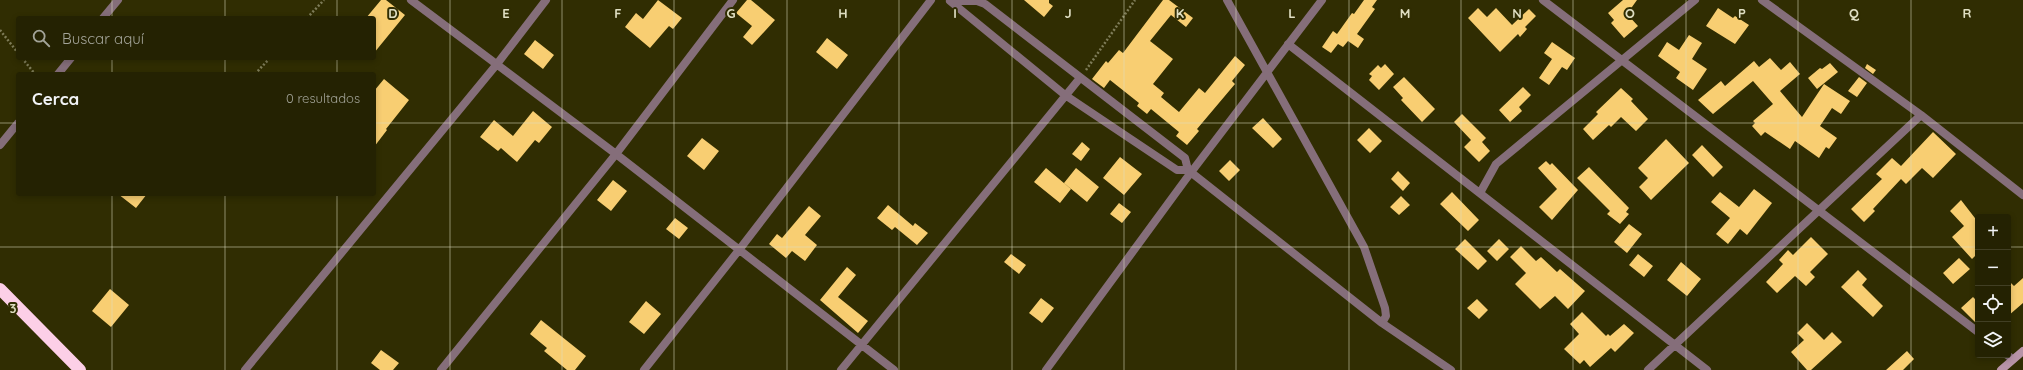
<!DOCTYPE html>
<html lang="es">
<head>
<meta charset="utf-8">
<style>
	body { margin:0; font-family:Quicksand,sans-serif; background:#302f11; color:#f1f3f6 }
	.controls { position:absolute; right:12px; bottom:12px; display:grid; overflow:hidden; border-radius:4px; box-shadow:0 2px 6px #0003 }
	.controls button { width:36px; height:36px; display:grid; place-items:center; padding:0; border:0; border-bottom:1px solid #413f24; background:#242202; color:#f1f3f6; font:20px sans-serif }
	.list { margin:0; padding:0; list-style:none }
	h2 { display:flex; justify-content:space-between; align-items:center; height:52px; margin:0; padding:0 16px; font-size:17px }
	h2 small { font-size:13px; font-weight:400; color:#a3a499 }
	.icon { flex:none; width:22px; height:22px; fill:none; stroke:currentColor; stroke-width:2; stroke-linecap:round; stroke-linejoin:round }
	.map { position:relative; flex:none; width:2023px; height:370px; overflow:hidden }
	.search { position:absolute; background:#242202; box-shadow:0 2px 6px #0003; left:16px; top:16px; width:360px; height:44px; display:flex; align-items:center; gap:10px; box-sizing:border-box; padding:0 14px; border-radius:4px; color:#a3a499; font-size:15px }
	.panel { position:absolute; background:#242202; box-shadow:0 2px 6px #0003; left:16px; top:72px; width:360px; height:124px; border-radius:4px }
	.map>svg:first-child { display:block }
</style>
</head>
<body>
<div class="map">
<svg width="2023" height="370" viewBox="0 0 2023 370">
	<rect width="100%" height="100%" fill="#302d02"/>
	<path fill="#f8ce72" d="M381,0h5l19,15 -31,38v-35h-8z
		M658,0l24,18 -9,11 -4,-3 -19,22 -25,-21 11,-14 7,6z
		M747,0h4l24,20 -23,25 -9,-8 9,-11 -16,-13z
		M1024,0h25v3l4,3 -9,11z
		M1163,0h6l24,18 -7,9 -15,-12 -21,26 23,18 -20,25 11,9 -3,4 18,15 20,-24 6,5 30,-37 10,9 -13,16 3,3 -38,45 2,2 -12,14 -11,-9 3,-4 -28,-23 -4,5 -10,-8 2,-3 -29,-23 -6,8 -12,-9 14,-18 2,2 11,-13 4,3z
		M1364,0h13l-5,7 3,2 -18,25 7,5 -6,9 -10,-7 -5,6 -5,-3 -7,9 -9,-6 11,-16 4,3 15,-21 2,1z
		M1623,0h14l-10,14 11,12 -14,12 -13,-15 3,-3 -6,-7z
		M1478,8l9,9 9,-9 16,17 17,-16 7,7 -11,11 2,2 -7,8 -2,-3 -18,18 -32,-34z
		M1718,8l15,10 2,-2 14,9 -14,19 -29,-18z
		M1689,35l13,8 -10,16 15,10 -14,21 -17,-12 4,-6 -22,-16 9,-14 12,8z
		M827,38l21,17 -11,14 -21,-17z
		M535,40l19,15 -11,14 -19,-15z
		M1552,42l23,16 -8,12 -5,-3 -13,18 -10,-7 13,-19 -8,-6z
		M1770,58l11,12 9,-8 10,12 -20,17 22,26 22,-33 26,17 -9,13 -9,-6 -12,18 17,12 -8,11 -3,-2 -7,11 -24,-17 -5,8 -25,-17 -4,4 -9,-10 3,-3 -2,-2 20,-17 -20,-23 -40,33 -15,-14 23,-19 4,5 29,-25 5,6z
		M1830,63l8,9 -21,17 -9,-11 12,-10 2,1z
		M1385,64l9,10 -15,16 -10,-10 3,-4 -3,-2 9,-9 3,3z
		M1867,64l9,6 -3,4 -8,-6z
		M1404,77l31,32 -13,13 -21,-22 2,-2 -10,-11z
		M1859,77l8,6 -10,14 -9,-6z
		M384,79l25,21 -23,29 1,1 -13,17v-56z
		M1523,87l8,8 -12,12 3,4 -12,11 -11,-12z
		M1621,88l12,11 -2,2 17,18 -12,12 -15,-14 -10,10 -2,-2 -16,15 -10,-11 15,-15 -2,-2z
		M533,111l19,16 -13,16 -4,-3 -18,22 -16,-14 -3,3 -18,-14 14,-17 19,16z
		M1462,114l24,24 -4,4 8,9 -11,11 -15,-15 7,-7 -17,-18z
		M1263,118l19,21 -9,9 -21,-20z
		M1369,128l13,13 -12,12 -13,-13z
		M1933,132l23,22 -23,24 -11,-10 -16,16 -5,-5 -28,30 2,2 -11,11 -13,-13 31,-30 -6,-5 16,-16 9,8z
		M702,138l17,13 -15,19 -17,-14z
		M1666,139l23,24 -38,37 -12,-13 9,-9 -10,-10z
		M1082,142l8,7 -9,12 -9,-7z
		M1702,145l21,22 -10,10 -21,-22z
		M1120,157l22,17 -18,21 -21,-17z
		M1230,160l10,10 -11,11 -10,-10z
		M1546,161l4,4 2,-2 26,27 -26,30 -13,-13 18,-18 -19,-21z
		M1589,167l40,41 -3,4 3,2 -9,10 -13,-10 3,-3 -33,-33z
		M1046,168l25,21 -11,14 -26,-21z
		M1076,168l23,19 -12,15 -23,-19z
		M1398,171l12,12 -7,8 -12,-12z
		M613,180l14,11 -16,20 -14,-11z
		M1754,189l18,14 -25,32 -7,-6 -12,15 -12,-10 14,-16 -19,-16 9,-10 19,15z
		M1452,192l27,28 -11,11 -28,-27z
		M118,194h29l-11,14z
		M1401,196l9,9 -11,10 -9,-8z
		M1961,200l17,22v31l-6,6 -20,-22 12,-11 -14,-15z
		M1119,203l12,9 -9,11 -12,-9z
		M888,205l25,21 2,-3 13,10 -11,12 -22,-18 -3,3 -15,-12z
		M809,206l12,10 -16,19 12,10 -12,16 -13,-10 -6,7 -17,-14 8,-10 5,4z
		M675,218l13,10 -9,11 -13,-10z
		M1629,224l13,10 -15,19 -13,-11z
		M1811,237l17,17 -18,18 5,5 -9,9 -11,-10 -18,17 -11,-11 17,-18 -4,-4 9,-10 5,5z
		M1465,239l22,22 -9,9 -23,-21z
		M1499,239l10,10 -12,12 -10,-10z
		M1521,246l15,15 5,-4 16,15 3,-3 25,22 -17,18 -13,-13 -15,13 -25,-25 11,-11 -16,-16z
		M1011,254l15,11 -7,9 -15,-12z
		M1638,254l15,12 -9,11 -15,-12z
		M1959,258l11,11 -17,15 -10,-11z
		M1681,262l20,17 -14,17 -20,-16z
		M847,267l9,8 -18,22 30,24 -10,12 -38,-33z
		M1858,270l9,9 -5,6 21,21 -10,11 -32,-30z
		M2023,278v25l-15,13v-36l6,6z
		M110,289l19,16 -18,22 -19,-16z
		M1973,297l5,5v23l-17,-17z
		M1041,298l13,10 -12,15 -13,-10z
		M1477,299l11,11 -9,9 -12,-11z
		M646,301l15,13 -17,20 -15,-12z
		M1582,312l24,24 2,-2 2,2 14,-12 10,9 -19,19 -4,-4 -21,19 -6,-7 -4,4 -16,-15 15,-15 -9,-10z
		M541,320l45,36 -11,14h-8l-23,-19 3,-3 -17,-14z
		M1807,323l17,17 8,-8 10,10 -31,28h-4l-16,-18 13,-12 -7,-7z
		M381,350l18,13 -6,7h-13l-9,-7z
		M1907,351l7,8 -11,11h-17z"/>
	<g fill="none" stroke-linecap="round" stroke-linejoin="round">
		<path stroke="#7e7c58" stroke-width="2.5" stroke-dasharray="2 2" stroke-linecap="butt" d="M307,18l17,-18
			M0,30l18,23
			M22,58l13,16
			M1086,70l49,-70
			M255,74l15,-16"/>
		<path stroke="#856e7a" stroke-width="8" d="M411,0l205,154 278,216
			M1227,0l137,247 21,61 1,8 -4,7
			M1543,0l435,332
			M1762,0l159,115 102,80
			M950,1l115,94 112,75h11
			M951,1h26l8,3 200,154 3,12 194,153 69,47
			M103,18l15,-18
			M1288,44l419,326
			M58,74l13,-16
			M0,145l18,-22
			M1480,193l16,-29 199,-164
			M2007,355l6,4
			M245,370l252,-306 49,-64
			M441,370l175,-216 117,-154
			M644,370l95,-120 192,-250
			M841,370l239,-292
			M1046,370l140,-191 136,-179
			M1648,370l273,-255"/>
		<path stroke="#b894a7" stroke-width="8" d="M2001,370l22,-19"/>
		<path stroke="#fccfe7" stroke-width="12" d="M0,289l80,81"/>
	</g>
	<path fill="none" stroke="#dfdec2" stroke-width="1" stroke-opacity="0.55" d="M112,0v18M225,0v18M337,0v18M450,0v370M562,0v370M674,0v370M787,0v370M899,0v370M1012,0v370M1124,0v370M1236,0v370M1349,0v370M1461,0v370M1573,0v370M1686,0v370M1798,0v370M1911,0v370M112,58v16M225,58v16M337,58v16M0,123h18M374,123h1649M112,194v176M225,194v176M337,194v176M0,247h1978M2008,247h15"/>
	<g font-size="13" text-anchor="middle" font-weight="bold" fill="#dfdec2" stroke="#302d02" stroke-width="4" stroke-linejoin="round" paint-order="stroke">
		<text x="393" y="18">D</text>
		<text x="506" y="18">E</text>
		<text x="618" y="18">F</text>
		<text x="731" y="18">G</text>
		<text x="843" y="18">H</text>
		<text x="955" y="18">I</text>
		<text x="1068" y="18">J</text>
		<text x="1180" y="18">K</text>
		<text x="1292" y="18">L</text>
		<text x="1405" y="18">M</text>
		<text x="1517" y="18">N</text>
		<text x="1630" y="18">O</text>
		<text x="1742" y="18">P</text>
		<text x="1854" y="18">Q</text>
		<text x="1967" y="18">R</text>
		<text x="13" y="313">3</text>
	</g>
</svg>
<div class="controls">
<button>+</button>
<button>−</button>
<button><svg class="icon" aria-label="locate" viewBox="0 0 24 24"><circle cx="12" cy="12" r="6"/><path d="M12 2v4M12 18v4M2 12h4M18 12h4"/></svg></button>
<button><svg class="icon" aria-label="layers" viewBox="0 0 24 24"><path d="M12 4l9 5-9 5-9-5zM3 14l9 5 9-5"/></svg></button>
</div>
<div class="search"><svg class="icon" aria-label="search" viewBox="0 0 24 24"><circle cx="10" cy="10" r="6"/><path d="M15 15l6 6"/></svg>Buscar aquí</div>
<section class="panel">
<h2>Cerca<small>0 resultados</small></h2>
<ul class="list">
</ul>
</section>
</div>
</body>
</html>
